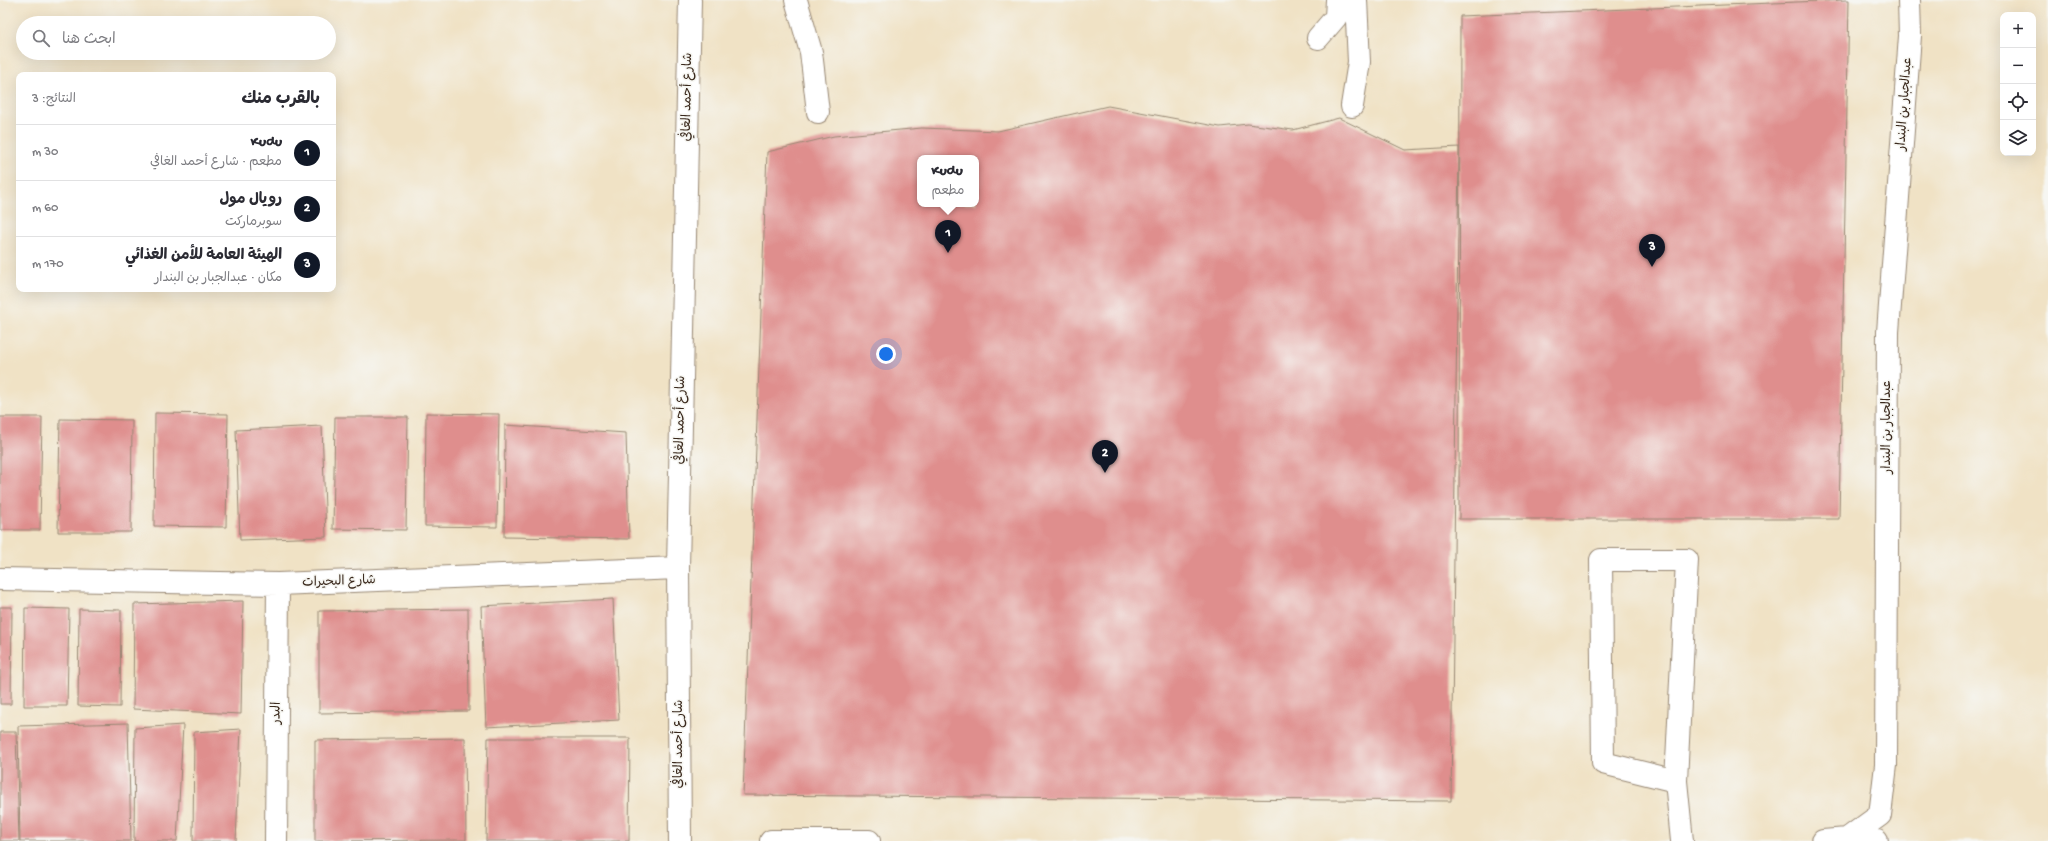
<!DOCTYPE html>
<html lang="ar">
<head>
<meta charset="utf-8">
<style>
	body { margin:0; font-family:"Gochi Hand","Playpen Sans Arabic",sans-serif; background:#f7f7f7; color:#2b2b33; direction:rtl }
	.controls { position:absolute; right:12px; top:12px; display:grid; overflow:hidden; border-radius:8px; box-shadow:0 4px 16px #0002 }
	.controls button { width:36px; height:36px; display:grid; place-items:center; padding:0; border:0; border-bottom:1px solid #e1e1e2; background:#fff; color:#2b2b33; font:20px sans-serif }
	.you { position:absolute; left:886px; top:354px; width:14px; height:14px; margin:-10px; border:3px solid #fff; border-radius:50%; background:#1a73e8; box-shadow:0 0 0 6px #1a73e833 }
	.badge { display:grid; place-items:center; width:26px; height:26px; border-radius:50%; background:#111827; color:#fff; font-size:13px; font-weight:700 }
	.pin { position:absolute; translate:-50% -33px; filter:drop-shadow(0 1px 2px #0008) }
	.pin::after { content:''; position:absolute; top:21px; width:14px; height:12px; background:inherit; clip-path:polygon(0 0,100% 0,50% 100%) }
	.popup { position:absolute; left:917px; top:155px; width:62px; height:52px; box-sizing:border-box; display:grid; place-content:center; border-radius:8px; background:#fff; filter:drop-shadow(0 1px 3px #0005); font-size:13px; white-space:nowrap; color:#7c7c81 }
	.popup b { font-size:15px; color:#2b2b33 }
	.popup::after { content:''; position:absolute; left:50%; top:100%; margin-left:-8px; border:8px solid transparent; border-top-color:#fff }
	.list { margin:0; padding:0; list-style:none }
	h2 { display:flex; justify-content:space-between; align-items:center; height:52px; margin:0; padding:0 16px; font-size:17px }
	h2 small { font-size:13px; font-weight:400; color:#7c7c81 }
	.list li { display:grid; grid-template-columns:26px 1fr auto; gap:12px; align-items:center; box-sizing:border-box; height:56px; padding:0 16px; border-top:1px solid #e1e1e2 }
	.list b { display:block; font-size:15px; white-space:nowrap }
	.list p { margin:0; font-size:13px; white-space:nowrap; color:#7c7c81 }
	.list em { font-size:13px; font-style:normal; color:#7c7c81 }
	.icon { flex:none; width:22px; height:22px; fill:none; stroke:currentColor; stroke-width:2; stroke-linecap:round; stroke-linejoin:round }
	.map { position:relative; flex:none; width:2048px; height:841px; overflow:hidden; direction:ltr }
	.search { position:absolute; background:#fff; box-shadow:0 4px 16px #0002; left:16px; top:16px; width:320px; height:44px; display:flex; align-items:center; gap:10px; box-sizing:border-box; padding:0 14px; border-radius:22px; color:#7c7c81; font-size:15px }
	.panel { position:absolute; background:#fff; box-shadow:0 4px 16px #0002; left:16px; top:72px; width:320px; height:220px; border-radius:8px; direction:rtl }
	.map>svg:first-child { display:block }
</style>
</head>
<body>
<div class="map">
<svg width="2048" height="841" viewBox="0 0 2048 841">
	<rect width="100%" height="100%" fill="#f6f6f2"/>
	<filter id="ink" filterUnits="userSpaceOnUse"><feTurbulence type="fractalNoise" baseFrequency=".025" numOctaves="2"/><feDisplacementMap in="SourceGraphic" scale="8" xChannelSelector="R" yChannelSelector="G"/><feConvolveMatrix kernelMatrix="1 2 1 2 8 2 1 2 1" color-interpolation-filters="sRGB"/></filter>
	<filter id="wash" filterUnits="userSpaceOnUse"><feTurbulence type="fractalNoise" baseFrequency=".012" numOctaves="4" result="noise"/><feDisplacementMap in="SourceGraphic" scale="16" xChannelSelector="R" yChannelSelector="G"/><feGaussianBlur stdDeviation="0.9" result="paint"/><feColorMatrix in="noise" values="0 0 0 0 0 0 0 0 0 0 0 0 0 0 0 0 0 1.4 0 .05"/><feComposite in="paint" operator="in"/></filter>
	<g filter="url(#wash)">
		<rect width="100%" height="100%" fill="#f0e2c5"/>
		<g id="blocks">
			<path fill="#df8e8d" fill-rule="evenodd" d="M1845,0h4l-10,519h-380l1,-503z
				M1108,106l112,21 28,-3 45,6 46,-12 66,32 54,-3 -8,654 -708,-6 24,-643 67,-16 88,-8 76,3zM920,158h56v46h-56z
				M155,413l73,1 -2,113 -72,-1z
				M426,413l73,1 -2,113 -72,-1z
				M0,417h42l-2,113h-40z
				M335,417h73l-2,113 -73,-1z
				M60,419l72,1 -1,112h-73z
				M505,425l121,8 3,106 -125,-2z
				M322,426l4,111 -86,3 -4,-110z
				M613,599l6,121 -133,7 -5,-121z
				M243,601l-2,113 -108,-5 1,-105z
				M0,607h12l-1,97h-11z
				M25,608l44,1 -2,97h-43z
				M79,609l42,1 -1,97 -42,-1z
				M468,609l1,102 -150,2v-102z
				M128,723l3,118h-111l-2,-115z
				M183,725l-6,116h-43l1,-113z
				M241,729l-5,112h-43l1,-109z
				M0,732h16l3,109h-19z
				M465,738l1,102 -151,1v-101z
				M488,738h142l-1,103h-143z"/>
		</g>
	</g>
	<g filter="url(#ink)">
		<use href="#blocks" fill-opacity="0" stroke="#968672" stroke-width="1"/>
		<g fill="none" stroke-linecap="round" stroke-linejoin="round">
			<defs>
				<path id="minor" d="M796,0l15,52 7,60
					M1318,38l18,-21 1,-17
					M1352,106l7,-44 -3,-62
					M0,579l278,5 400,-16
					M1676,781l-73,-18 -2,-203h86l-11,221 6,60
					M1847,839l33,-24 6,-50 2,-433 22,-296 -1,-36
					M276,841l2,-257
					M680,841l-2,-273 12,-568
					M771,841h98
					M1823,841l24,-2 30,2"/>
			</defs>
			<use href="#minor" stroke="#968672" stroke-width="24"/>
			<use href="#minor" stroke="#fff" stroke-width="22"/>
		</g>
	</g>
	<g text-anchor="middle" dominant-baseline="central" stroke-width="3" stroke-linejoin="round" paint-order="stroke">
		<g font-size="13" fill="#3b2a1e" stroke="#f6f6f2">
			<text transform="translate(688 97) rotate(-89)">شارع أحمد الغافي</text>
			<text transform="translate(1905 104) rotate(-86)">عبدالجبار بن البندار</text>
			<text transform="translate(681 420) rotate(-89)">شارع أحمد الغافي</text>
			<text transform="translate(1887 427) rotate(-90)">عبدالجبار بن البندار</text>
			<text transform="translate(339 582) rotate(-2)">شارع البحيرات</text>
			<text transform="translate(277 713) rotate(-89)">البدر</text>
			<text transform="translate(679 744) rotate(-90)">شارع أحمد الغافي</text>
		</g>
	</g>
</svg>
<div class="controls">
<button>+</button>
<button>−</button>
<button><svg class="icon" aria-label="locate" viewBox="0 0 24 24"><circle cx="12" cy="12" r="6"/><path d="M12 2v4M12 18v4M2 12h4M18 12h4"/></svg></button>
<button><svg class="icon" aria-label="layers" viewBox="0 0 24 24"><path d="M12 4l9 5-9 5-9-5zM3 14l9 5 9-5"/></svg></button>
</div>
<div class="you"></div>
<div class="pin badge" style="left:948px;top:253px">1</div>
<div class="popup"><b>Kudu</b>مطعم</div>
<div class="pin badge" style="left:1105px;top:473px">2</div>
<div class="pin badge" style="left:1652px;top:267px">3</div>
<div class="search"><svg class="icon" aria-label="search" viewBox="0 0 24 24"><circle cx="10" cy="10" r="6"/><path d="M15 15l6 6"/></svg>ابحث هنا</div>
<section class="panel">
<h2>بالقرب منك<small>النتائج: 3</small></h2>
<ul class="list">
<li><span class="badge">1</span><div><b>Kudu</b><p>مطعم · شارع أحمد الغافي</p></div><em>30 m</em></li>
<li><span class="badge">2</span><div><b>رويال مول</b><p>سوبرماركت</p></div><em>60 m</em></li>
<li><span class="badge">3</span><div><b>الهيئة العامة للأمن الغذائي</b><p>مكان · عبدالجبار بن البندار</p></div><em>170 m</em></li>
</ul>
</section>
</div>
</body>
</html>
